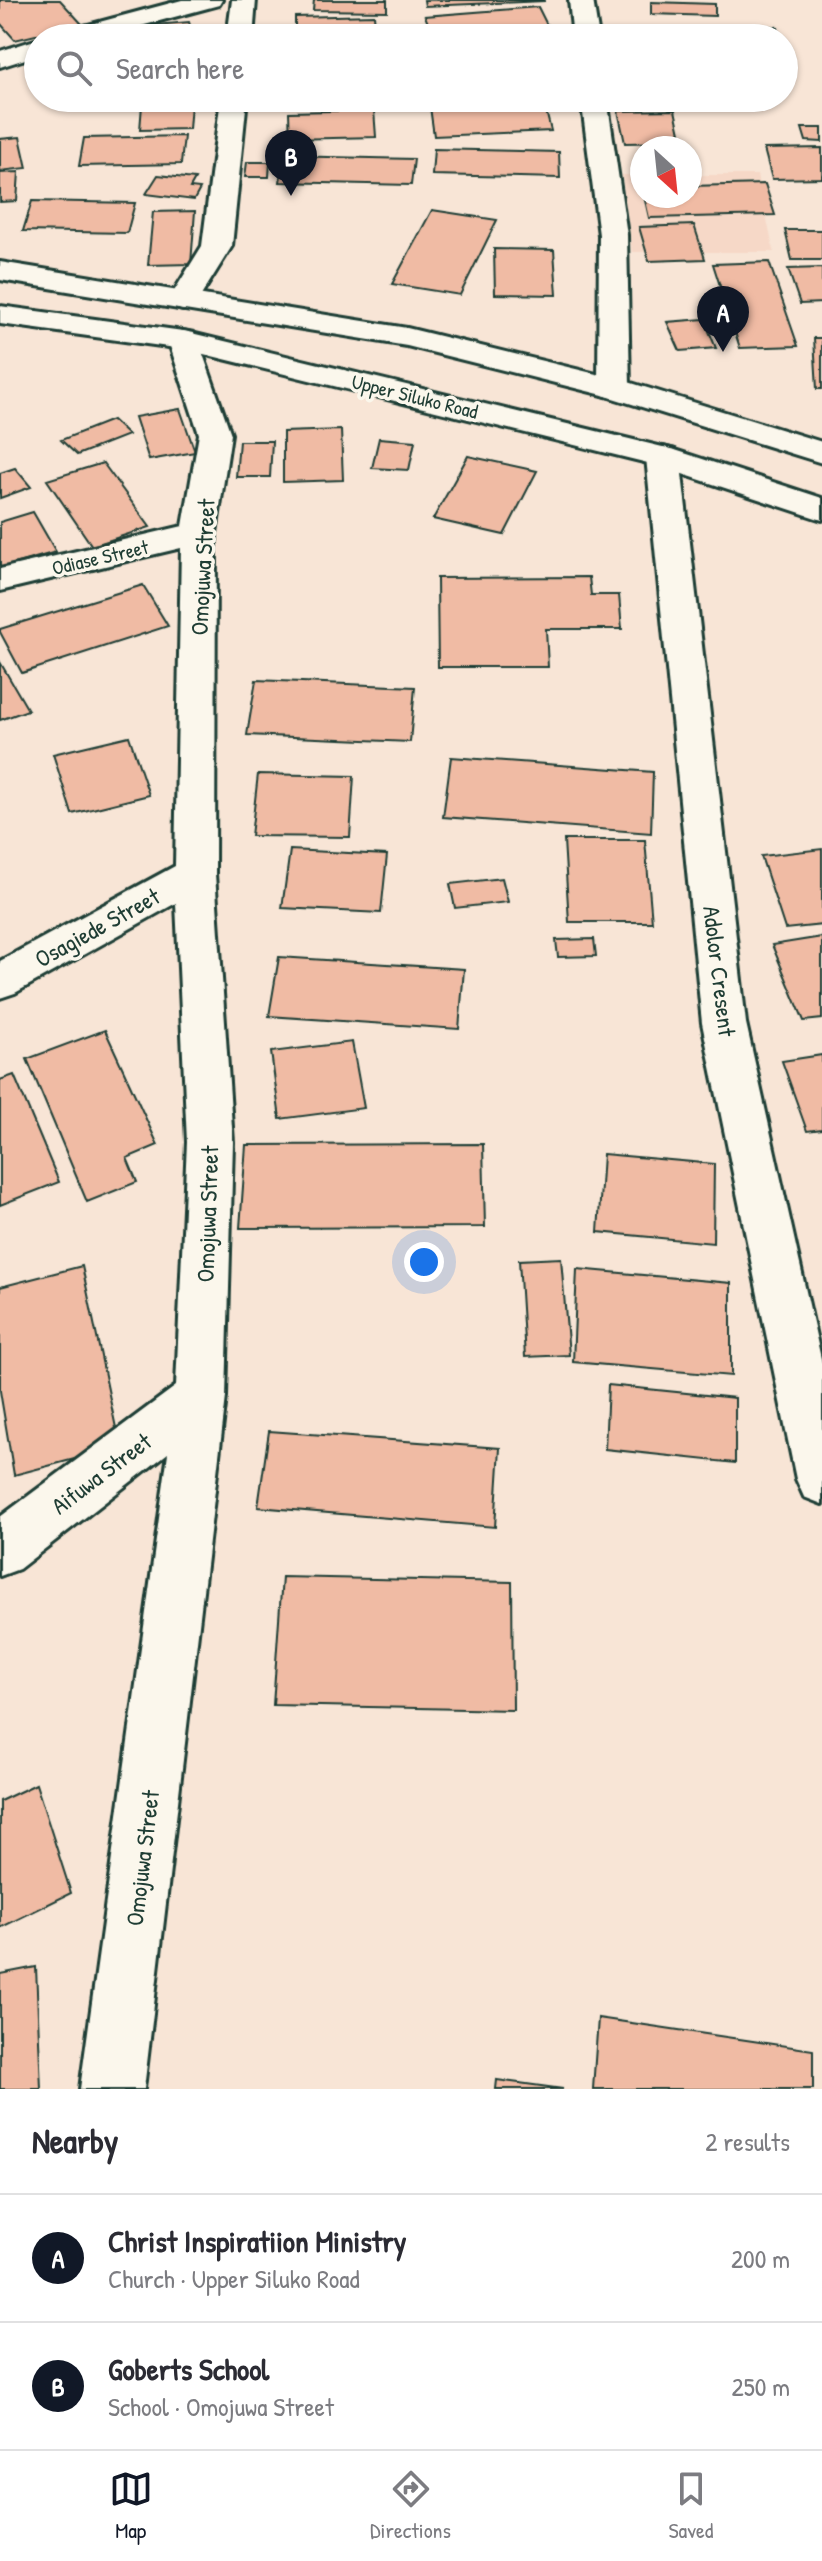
<!DOCTYPE html>
<html lang="en">
<head>
<meta charset="utf-8">
<style>
	body { margin:0; font-family:"Patrick Hand",sans-serif; background:#f2f2f3; color:#2b2b33 }
	.compass { position:absolute; left:630px; top:136px; width:72px; height:72px; border-radius:50%; background:#fff; box-shadow:0 2px 6px #0004; rotate:153deg }
	.you { position:absolute; left:424px; top:1262px; width:28px; height:28px; margin:-20px; border:6px solid #fff; border-radius:50%; background:#1a73e8; box-shadow:0 0 0 12px #1a73e833 }
	.badge { display:grid; place-items:center; width:52px; height:52px; border-radius:50%; background:#111827; color:#fff; font-size:26px; font-weight:700 }
	.pin { position:absolute; translate:-50% -66px; filter:drop-shadow(0 2px 4px #0008) }
	.pin::after { content:''; position:absolute; top:42px; width:28px; height:24px; background:inherit; clip-path:polygon(0 0,100% 0,50% 100%) }
	.list { margin:0; padding:0; list-style:none }
	h2 { display:flex; justify-content:space-between; align-items:center; height:104px; margin:0; padding:0 32px; font-size:34px }
	h2 small { font-size:26px; font-weight:400; color:#7c7c81 }
	.list li { display:grid; grid-template-columns:52px 1fr auto; gap:24px; align-items:center; box-sizing:border-box; height:128px; padding:0 32px; border-top:2px solid #e1e1e2 }
	.list b { display:block; font-size:30px; white-space:nowrap }
	.list p { margin:0; font-size:26px; white-space:nowrap; color:#7c7c81 }
	.list em { font-size:26px; font-style:normal; color:#7c7c81 }
	.icon { flex:none; width:44px; height:44px; fill:none; stroke:currentColor; stroke-width:2; stroke-linecap:round; stroke-linejoin:round }
	.map { position:relative; flex:none; width:822px; height:2089px; overflow:hidden }
	.search { position:absolute; background:#fff; box-shadow:0 2px 6px #0004; left:24px; right:24px; top:24px; height:88px; display:flex; align-items:center; gap:20px; box-sizing:border-box; padding:0 28px; border-radius:44px; color:#7c7c81; font-size:30px }
	.sheet { height:360px; background:#fff }
	nav { display:flex; justify-content:space-around; align-items:center; box-sizing:border-box; height:112px; border-top:2px solid #e1e1e2; background:#fff; font-size:22px; color:#7c7c81 }
	nav a { display:grid; justify-items:center; gap:4px }
	nav .on { color:#111827 }
	.map>svg:first-child { display:block }
</style>
</head>
<body>
<div class="map">
<svg width="822" height="2089" viewBox="0 0 822 2089">
	<rect width="100%" height="100%" fill="#f8e5d6"/>
	<filter id="ink" filterUnits="userSpaceOnUse"><feTurbulence type="fractalNoise" baseFrequency=".0125" numOctaves="2"/><feDisplacementMap in="SourceGraphic" scale="16" xChannelSelector="R" yChannelSelector="G"/><feConvolveMatrix kernelMatrix="1 2 1 2 8 2 1 2 1" color-interpolation-filters="sRGB"/></filter>
	<g filter="url(#ink)">
		<path fill="#f6d8c7" d="M622,175h20v21h48v-21h67l17,77h-142z"/>
		<path fill="#f0bba4" stroke="#1f3d34" stroke-width="2" d="M0,0h60l22,24 -67,16 -15,-17z
			M314,0h73v11l-74,-1z
			M424,0h120v1l-119,5z
			M651,2l64,2v12l-64,-2z
			M538,7l12,24 -116,7 -9,-22z
			M374,15l2,23h-81v-21z
			M189,22l5,16h-74l16,-2 -2,-9z
			M743,25l35,2 1,11h-36z
			M621,34l91,1 1,3h-91z
			M290,98h123l1,4 -123,4z
			M622,98h75l1,3 -75,1z
			M544,103l7,28 -117,5 -4,-29z
			M191,104l-2,25 -49,1 2,-25z
			M374,110l2,27 -86,2 -1,-27z
			M675,110l7,32 -57,1 -7,-32z
			M802,128h20v14l-16,-1z
			M184,136l-3,28 -102,2 5,-28z
			M20,137l7,31 -27,3v-32z
			M822,148v30l-50,1 -8,-30z
			M434,149l125,3 1,26 -128,-3z
			M284,156l130,3 -3,26 -131,-3z
			M247,162h23l-1,15h-24z
			M19,172l-2,29 -17,1v-29z
			M158,175l37,4 -5,9 10,1 -6,11 -48,-6z
			M765,184l10,31 -126,3 -5,-22h46v-10z
			M32,201l103,2 -8,30 -104,-2z
			M432,210l65,10 -37,75 -68,-11z
			M195,211l-4,53 -43,1 5,-53z
			M694,225l11,34 -56,2 -10,-34z
			M785,230h37v30h-30z
			M494,249l60,1 3,45 -62,-1z
			M769,262l29,84 -58,2 -27,-84z
			M822,268v35l-22,1 -12,-35z
			M704,319l12,29 -36,3 -13,-29z
			M814,338h8v51h-5z
			M180,409l15,43 -46,8 -14,-43z
			M112,420l16,15 -51,20 -16,-15z
			M341,430l2,50 -60,2v-50z
			M379,438l36,3 -6,29 -37,-2z
			M239,441h33l-2,36h-34z
			M468,456l69,15 -33,64 -71,-16z
			M103,463l47,64 -58,19 -45,-66z
			M15,468l16,19 -31,11v-25z
			M33,512l23,40 -56,16v-46z
			M589,577l2,18h28l3,34h-76l2,38h-110l-1,-89z
			M143,585l25,41 -146,47 -22,-41v-3z
			M0,662l28,48 -28,10z
			M256,680l159,7 -5,55 -163,-7z
			M129,736l20,59 -77,19 -19,-60z
			M451,757l202,15 -2,61 -208,-16z
			M258,774l96,2 -4,61 -99,-1z
			M564,840h81l7,82h-83z
			M822,849v76l-37,4 -24,-73z
			M290,850l97,5 -6,58 -99,-5z
			M502,878l6,24 -53,6 -5,-24z
			M822,937v82l-18,2 -32,-76z
			M594,939l2,17 -38,1 -2,-17z
			M279,957l185,12 -5,60 -190,-13z
			M105,1030l53,115 -31,13 10,24 -50,20 -60,-143z
			M352,1042l12,66 -84,11 -9,-67z
			M822,1055v74l-15,2 -25,-70z
			M14,1075l45,107 -59,23v-125z
			M483,1144l2,83 -245,1 6,-83z
			M603,1154l111,10 -1,79 -115,-11z
			M561,1258l8,97 -44,2 -6,-97z
			M82,1266l38,181 -106,28 -14,-84v-104z
			M577,1269l154,14v93l-158,-14z
			M608,1385l127,13v65l-130,-14z
			M269,1431l231,17 -5,79 -237,-20z
			M282,1577l230,5 1,128 -240,-5z
			M36,1784l35,109 -71,35v-127z
			M36,1967l5,122h-41v-115z
			M598,2018l215,32v39h-220z
			M497,2080l66,9h-67z"/>
		<g fill="none" stroke-linecap="round" stroke-linejoin="round">
			<defs>
				<path id="street" d="M182,0h40l-3,5 -123,33h-42l4,-5z
					M232,0h24l-3,38h-26z
					M569,0h24l6,38h-26z
					M38,39v16l-38,12v-16z
					M221,98h26l-15,148 -38,61 -11,3 -11,-3 -4,-6 34,-55z
					M581,98h26l20,137 3,153 -5,7 -11,3 -11,-3 -5,-7 1,-153z
					M183,331l11,2 4,7 33,94 -15,99 -1,341 18,268 -7,255 -82,692h-64l88,-636 -149,116 -19,7v-59l176,-131 11,-244 -11,-239 -161,90 -15,5v-37l175,-95 6,-318 -181,43v-22l183,-43 16,-92 -31,-94 4,-7z
					M663,447l12,3 5,7 66,566 76,340v141l-18,-7 -8,-18 -94,-456 -56,-566 5,-7z"/>
				<path id="primary" d="M0,262l407,66 218,53 197,61v21l-219,-68 -196,-49 -407,-66z
					M0,306l183,25 492,119 147,48v22l-170,-56 -469,-115 -183,-25z"/>
			</defs>
			<use href="#street" stroke="#1f3d34" stroke-width="6"/>
			<use href="#primary" stroke="#1f3d34" stroke-width="6"/>
			<use href="#street" fill="#fbf7ec" fill-rule="evenodd"/>
			<use href="#primary" fill="#fbf7ec" fill-rule="evenodd"/>
		</g>
	</g>
	<g text-anchor="middle" dominant-baseline="central" stroke-width="7" stroke-linejoin="round" paint-order="stroke">
		<g font-size="20" fill="#1f3d34" stroke="#fbf7ec">
			<text transform="translate(415 396) rotate(14)">Upper Siluko Road</text>
			<text transform="translate(100 557) rotate(-13)">Odiase Street</text>
		</g>
		<g font-size="24" fill="#1f3d34" stroke="#fbf7ec">
			<text transform="translate(202 567) rotate(-87)">Omojuwa Street</text>
			<text transform="translate(97 927) rotate(-29)">Osagiede Street</text>
			<text transform="translate(720 971) rotate(83)">Adolor Cresent</text>
			<text transform="translate(207 1214) rotate(-88)">Omojuwa Street</text>
			<text transform="translate(101 1473) rotate(-37)">Aifuwa Street</text>
			<text transform="translate(142 1858) rotate(-83)">Omojuwa Street</text>
		</g>
	</g>
</svg>
<svg class="compass" viewBox="-18 -18 36 36"><path d="M0-13l5 13h-10z" fill="#e53935"/><path d="M0 13l5-13h-10z" fill="#7c7c81"/></svg>
<div class="you"></div>
<div class="pin badge" style="left:723px;top:352px">A</div>
<div class="pin badge" style="left:291px;top:196px">B</div>
<div class="search"><svg class="icon" aria-label="search" viewBox="0 0 24 24"><circle cx="10" cy="10" r="6"/><path d="M15 15l6 6"/></svg>Search here</div>
</div>
<section class="sheet">
<h2>Nearby<small>2 results</small></h2>
<ul class="list">
<li><span class="badge">A</span><div><b>Christ Inspiratiion Ministry</b><p>Church · Upper Siluko Road</p></div><em>200 m</em></li>
<li><span class="badge">B</span><div><b>Goberts School</b><p>School · Omojuwa Street</p></div><em>250 m</em></li>
</ul>
</section>
<nav>
<a class="on"><svg class="icon" aria-label="map" viewBox="0 0 24 24"><path d="M3 6l6-2 6 2 6-2v14l-6 2-6-2-6 2zM9 4v14M15 6v14"/></svg>Map</a>
<a><svg class="icon" aria-label="directions" viewBox="0 0 24 24"><path d="M12 3l9 9-9 9-9-9zM9 14v-3h6M13 9l2 2-2 2"/></svg>Directions</a>
<a><svg class="icon" aria-label="saved" viewBox="0 0 24 24"><path d="M7 4h10v16l-5-4-5 4z"/></svg>Saved</a>
</nav>
</body>
</html>
